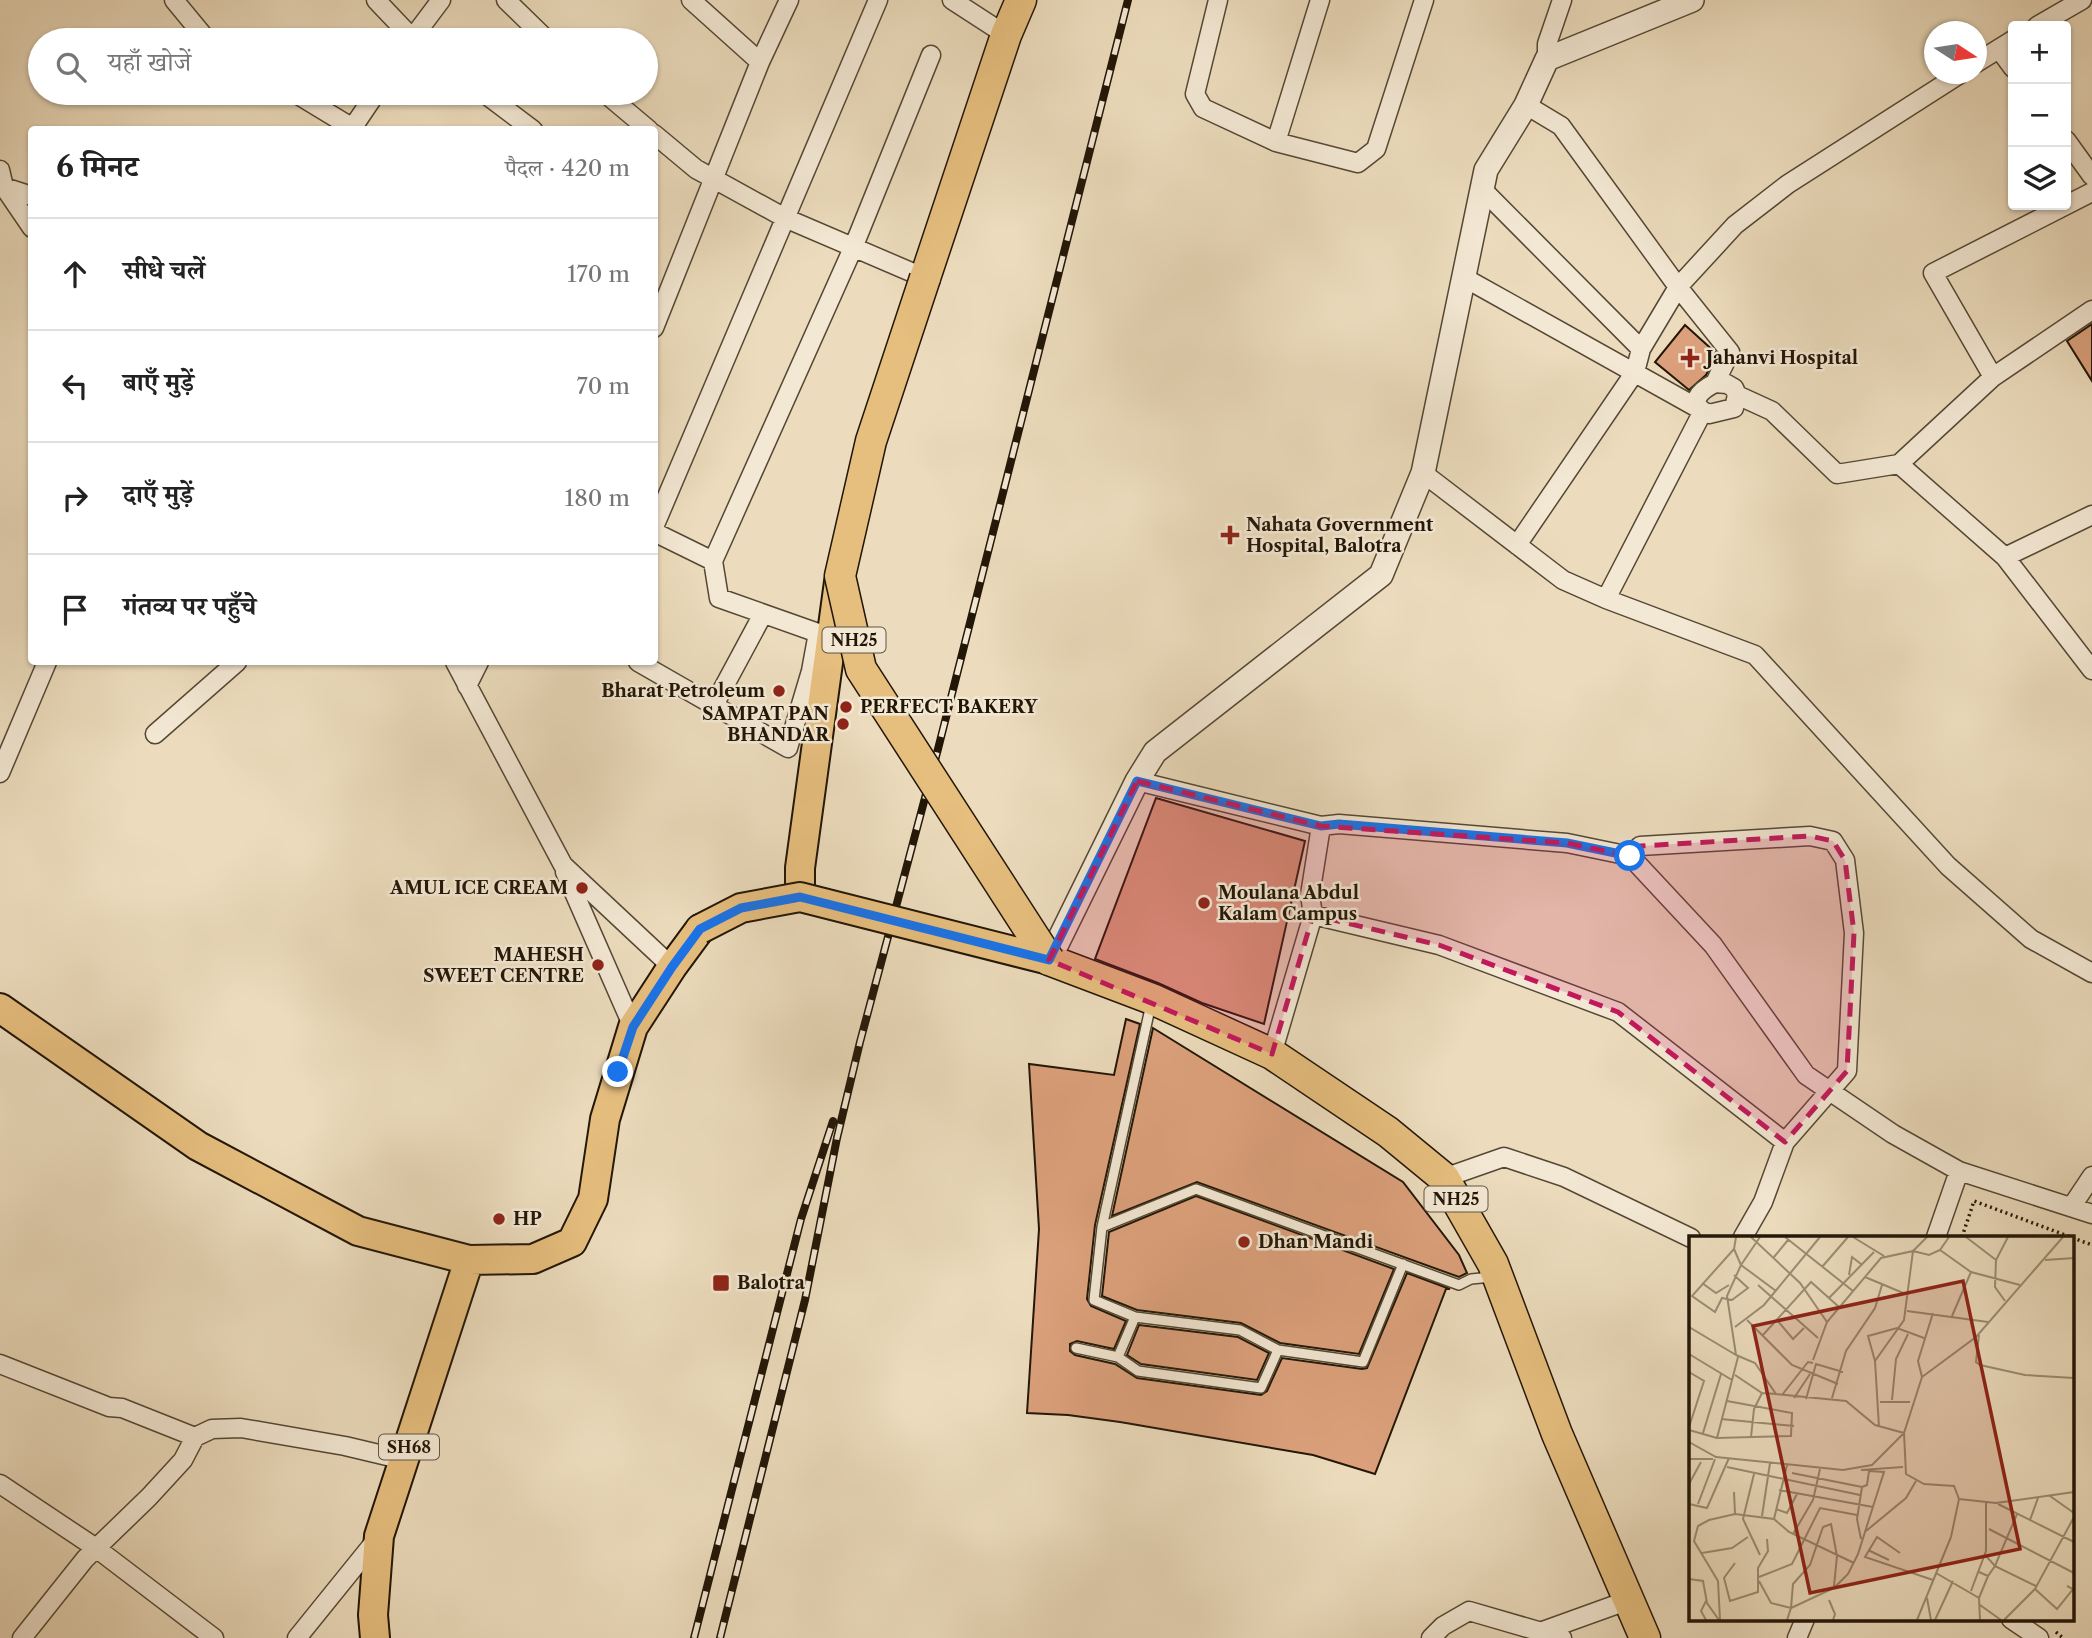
<!DOCTYPE html>
<html lang="hi">
<head>
<meta charset="utf-8">
<style>
	body { margin:0; font-family:"Libre Caslon Text","Noto Serif Devanagari",serif; background:#f6f6f6; color:#222 }
	.controls { position:absolute; right:21px; top:21px; display:grid; overflow:hidden; border-radius:7px; box-shadow:0 2px 5px #0004 }
	.controls button { width:63px; height:63px; display:grid; place-items:center; padding:0; border:0; border-bottom:2px solid #e0e0e0; background:#fff; color:#222; font:35px sans-serif }
	.compass { position:absolute; left:1924px; top:21px; width:63px; height:63px; border-radius:50%; background:#fff; box-shadow:0 2px 5px #0004; rotate:102deg }
	.stop { position:absolute; width:21px; height:21px; margin:-16px; border:5px solid #1a73e8; border-radius:50%; background:#fff }
	.stop.end { background:#1a73e8; border-color:#fff; box-shadow:0 2px 7px #0008 }
	.list { margin:0; padding:0; list-style:none }
	h2 { display:flex; justify-content:space-between; align-items:center; height:91px; margin:0; padding:0 28px; font-size:30px }
	h2 small { font-size:23px; font-weight:400; color:#767676 }
	.list li { display:grid; grid-template-columns:46px 1fr auto; gap:21px; align-items:center; box-sizing:border-box; height:112px; padding:0 28px; border-top:2px solid #e0e0e0 }
	.list b { display:block; font-size:26px; white-space:nowrap }
	.list em { font-size:23px; font-style:normal; color:#767676 }
	.icon { flex:none; width:38px; height:38px; fill:none; stroke:currentColor; stroke-width:2; stroke-linecap:round; stroke-linejoin:round }
	.map { position:relative; flex:none; width:2092px; height:1638px; overflow:hidden }
	.search { position:absolute; background:#fff; box-shadow:0 2px 5px #0004; left:28px; top:28px; width:630px; height:77px; display:flex; align-items:center; gap:18px; box-sizing:border-box; padding:0 24px; border-radius:38px; color:#767676; font-size:26px }
	.panel { position:absolute; background:#fff; box-shadow:0 2px 5px #0004; left:28px; top:126px; width:630px; height:539px; border-radius:7px }
	.map>svg:first-child { display:block }
</style>
</head>
<body>
<div class="map">
<svg width="2092" height="1638" viewBox="0 0 2092 1638">
	<rect width="100%" height="100%" fill="#ecdcbd"/>
	<filter id="stains"><feTurbulence type="fractalNoise" baseFrequency=".00286" numOctaves="4"/><feColorMatrix values="0 0 0 0 .2 0 0 0 0 .09 0 0 0 0 .02 0 0 0 .5 -.17"/></filter>
	<radialGradient id="worn" r=".72"><stop offset=".6" stop-color="#630" stop-opacity="0"/><stop offset="1" stop-color="#630" stop-opacity=".3"/></radialGradient>
	<path fill="#dca17c" stroke="#221607" stroke-width="2" d="M2092,324v57l-25,-40z
		M1685,325l32,29 -11,21 -17,15 -34,-28z
		M1156,798l149,43 -41,183 -62,-21 -44,-20 -63,-24z
		M1126,1019l14,5 -45,201 -8,74 4,7 35,15 -12,28 -37,-8 -7,3v7l5,4 40,9 22,14 124,17 6,-4 15,-33 80,11 5,-1 40,-95 43,16h-4l-71,185 -62,-19 -193,-33 -52,-7 -41,-2 12,-184 -10,-165 85,11z
		M1153,1028l250,154 56,73 8,18 -8,4 -262,-95 -85,34z
		M1196,1196l198,73 -35,85 -79,-11 -39,-20 -104,-13 -35,-14 7,-64z
		M1139,1325l99,12 31,16 -12,27 -116,-16 -14,-9z"/>
	<g fill="none" stroke-linecap="round" stroke-linejoin="round">
		<defs>
			<path id="service" d="M1102,1227l49,-223
				M1403,1264l-40,98 -85,-12 -38,-20 -105,-13 -41,-17 8,-73 94,-38 263,96 12,-6 21,-2
				M1135,1317l-17,40 20,14 123,17 17,-38
				M1076,1348l42,9"/>
			<path id="minor" d="M174,0l33,40
				M376,0l38,40
				M506,0l41,40
				M691,0l69,62
				M952,0l54,35
				M1218,0l-23,94 8,14 73,34 82,21 18,-14 48,-149
				M2037,26l45,-26
				M411,40l30,-40
				M1999,49l14,19
				M1547,59v-15l15,-44
				M1976,63l37,-23
				M295,93l61,37
				M484,93l49,37
				M605,93l44,37
				M1526,105l35,21 117,161 52,65 -15,31
				M351,130l25,-37
				M654,134l42,35 89,49 140,60
				M2066,140l26,36
				M1276,142l44,-142
				M0,170l4,17 28,41
				M4,187l28,9
				M1482,189l159,160
				M1463,277l240,134 -97,188
				M654,328l106,-266 29,-62
				M1993,377l-60,-104 159,-81
				M1715,383l12,1 7,4 3,7 -3,13 -25,6c-23,-10 -10,-23 6,-31z
				M1737,395l35,16 65,63 62,-10 106,93 87,113
				M1899,464l94,-87 99,-67
				M1423,473l140,107 43,19 149,56 193,211 83,73 61,34
				M654,527l224,-527
				M1517,545l118,-173 6,-23 37,-62 57,-62 53,-41 172,-110
				M2005,557l87,-42
				M713,561l140,-313 78,-193
				M455,662l108,203 109,102
				M638,662l150,86 23,-77 7,-38 -99,-35 -6,-37 -59,-29
				M467,686l12,-24
				M713,707l50,-93
				M155,734l82,-72
				M0,773l47,-111
				M1137,781l184,45 18,-2 228,19 63,13 83,89 93,130 87,59 66,37 133,43
				M1630,856l10,-10 170,-10 23,5 12,19 9,73 -7,138 -62,71 -22,60 -20,35
				M565,872l68,155
				M1313,915l126,30 179,67 167,130
				M1272,1054l41,-139 -3,-20 11,-69
				M1444,1178l60,-21 60,20 127,61
				M2072,1206l20,-30
				M1936,1237l23,-66
				M0,1364l109,43 13,1 73,29
				M0,1484l96,64 118,90
				M2011,1619l28,19
				M1543,1631l86,-31
				M22,1638l63,-79 64,-62 34,-37 12,-23 17,-8 29,-1 104,18 59,14
				M297,1638l80,-99
				M1431,1638l12,-12 26,-15 93,27
				M1797,1638l8,-19"/>
			<path id="tertiary" d="M1049,960l88,-179 18,-29 226,-177 42,-102 63,-303 40,-65 21,-46 145,-59"/>
			<path id="primary" d="M800,897v-29l39,-286
				M0,1008l198,138 160,85 111,29 64,-1 39,-17 21,-43 12,-80 28,-92 39,-60 28,-38
				M375,1638l-2,-23 6,-79 90,-276"/>
			<path id="trunk" d="M925,278l81,-243 15,-35
				M1049,960l103,39 120,55 116,78 56,46 49,86 64,170 88,204"/>
		</defs>
		<use href="#service" stroke="#544834" stroke-width="12"/>
		<use href="#minor" stroke="#544834" stroke-width="21"/>
		<use href="#tertiary" stroke="#544834" stroke-width="26"/>
		<use href="#primary" stroke="#221607" stroke-width="32"/>
		<use href="#trunk" stroke="#221607" stroke-width="33"/>
		<path stroke="#221607" stroke-width="3.5" stroke-dasharray="2 3.5" stroke-linecap="butt" d="M1962,1237l12,-36 118,44
			M2056,1632l7,6"/>
		<use href="#service" stroke="#f3e8d4" stroke-width="9"/>
		<use href="#minor" stroke="#f3e8d4" stroke-width="18"/>
		<use href="#tertiary" stroke="#f3e8d4" stroke-width="23"/>
		<use href="#primary" stroke="#e6be7e" stroke-width="28"/>
		<use href="#trunk" stroke="#e6be7e" stroke-width="30"/>
		<defs>
			<path id="rail" d="M694,1638l107,-419 32,-98
				M720,1638l85,-338 32,-162 23,-96 78,-293 190,-749"/>
		</defs>
		<use href="#rail" stroke="#221607" stroke-width="8"/>
		<use href="#rail" stroke="#f3e8d4" stroke-width="5" stroke-dasharray="16" stroke-linecap="butt"/>
		<defs>
			<path id="primary-bridge" d="M700,929l41,-21 59,-11 249,63"/>
			<path id="trunk-bridge" d="M925,278l-54,163 -31,135 21,93 188,291"/>
		</defs>
		<use href="#primary-bridge" stroke="#221607" stroke-width="32" stroke-linecap="butt"/>
		<use href="#trunk-bridge" stroke="#221607" stroke-width="33" stroke-linecap="butt"/>
		<use href="#primary-bridge" stroke="#e6be7e" stroke-width="28"/>
		<use href="#trunk-bridge" stroke="#e6be7e" stroke-width="30"/>
	</g>
	<g fill="none" stroke-linecap="round" stroke-linejoin="round">
		<path stroke="#1a73e8" stroke-width="9" d="M618,1072l15,-45 39,-60 28,-38 41,-21 59,-11 249,63 88,-179 184,45 18,-2 228,19 63,13"/>
	</g>
	<path fill="#c2185b" fill-opacity="0.2" stroke="#c2185b" stroke-width="5" stroke-dasharray="14 9" stroke-linejoin="round" d="M1137,781l184,45 246,17 63,13 10,-10 170,-10 23,5 12,19 9,73 -7,138 -62,71 -167,-130 -179,-67 -126,-30 -41,139 -223,-94z"/>
	<g fill="#8f2418" stroke="#f3e8d4" stroke-width="2.5">
		<path d="M1686.5 347.5h7v7h7v7h-7v7h-7v-7h-7v-7h7z"/>
		<path d="M1226.5 524.5h7v7h7v7h-7v7h-7v-7h-7v-7h7z"/>
		<circle cx="779" cy="691" r="7"/>
		<circle cx="846" cy="707" r="7"/>
		<circle cx="843" cy="724" r="7"/>
		<circle cx="582" cy="888" r="7"/>
		<circle cx="1204" cy="903" r="7"/>
		<circle cx="598" cy="965" r="7"/>
		<circle cx="499" cy="1219" r="7"/>
		<circle cx="1244" cy="1242" r="7"/>
		<rect x="712" y="1274" width="18" height="18" rx="3.5"/>
	</g>
	<g text-anchor="middle" dominant-baseline="central" stroke-width="5" stroke-linejoin="round" paint-order="stroke">
		<g fill="#f3e8d4" stroke="#615544" stroke-width="2">
			<rect x="822.5" y="627.5" width="63" height="25" rx="5"/>
			<rect x="1424.5" y="1186.5" width="63" height="25" rx="5"/>
			<rect x="379" y="1434.5" width="60" height="25" rx="5"/>
		</g>
		<g font-size="16" font-weight="bold" fill="#221607">
			<text x="854" y="640">NH25</text>
			<text x="1456" y="1199">NH25</text>
			<text x="409" y="1447">SH68</text>
		</g>
		<g font-size="18" font-weight="bold" fill="#221607" stroke="#f3e8d4" text-anchor="start">
			<text x="1706" y="358">Jahanvi Hospital</text>
			<text x="1246" y="525">Nahata Government<tspan x="1246" dy="21">Hospital, Balotra</tspan></text>
			<text x="765" y="691" text-anchor="end">Bharat Petroleum</text>
			<text x="860" y="707">PERFECT BAKERY</text>
			<text x="829" y="714" text-anchor="end">SAMPAT PAN<tspan x="829" dy="21">BHANDAR</tspan></text>
			<text x="568" y="888" text-anchor="end">AMUL ICE CREAM</text>
			<text x="1218" y="893">Moulana Abdul<tspan x="1218" dy="21">Kalam Campus</tspan></text>
			<text x="584" y="955" text-anchor="end">MAHESH<tspan x="584" dy="21">SWEET CENTRE</tspan></text>
			<text x="513" y="1219">HP</text>
			<text x="1258" y="1242">Dhan Mandi</text>
			<text x="737" y="1283">Balotra</text>
		</g>
	</g>
	<g transform="translate(1689 1236)">
		<rect width="385" height="385" fill="#ecdcbd"/>
		<path fill="none" stroke="#9b8d74" stroke-width="2" d="M47,1l-2,12 7,16 -14,31 9,59 19,8 21,31 70,7 29,24 29,8M62,1l49,46 27,39M71,1l-19,28 35,26M96,1l68,54M164,1l31,19M277,1l30,23M251,14l31,22 49,13M85,21l14,-17M356,24l29,-2M133,31l26,-30M45,39l14,13 -16,12 -10,-2 -7,14 -23,-16 42,-47M160,39l3,-18 9,7M176,41l43,18M13,47l14,10 13,-8M69,49l60,53M140,62l45,-46M316,65l-10,-14 1,-27 12,-23M218,75l81,11M263,80l19,-44M58,84l45,45 46,19M88,84l16,19 11,-11M0,91l47,28M46,91l29,-22 56,-68M290,99l-3,27 4,3 45,10 49,3M73,100l49,-54 28,25M0,118l43,26M124,124l14,-38 54,-64 32,-7 14,-14M186,125l29,-41 9,-69 16,4 11,-5 9,-13M0,136l15,9 -15,46M46,139l27,18 14,1M233,141l-4,-16 15,-48M93,159l26,-33 5,1M105,162l16,-24M143,162l14,-47 29,-43 7,-23M117,163l10,-35 27,8M203,164l4,-41 12,-25M38,165l65,12 -1,23 -74,2 21,-81M191,166h30M32,183l73,7M190,191l-4,-66 -7,-25 29,-8 27,10M0,194l28,8M14,197l18,-59M215,197l2,41 18,10 30,2 5,13 -8,38 -34,83M62,201l3,-28 8,-16M0,206l27,15 127,13 29,-5 32,-32 18,-56 54,-40 87,-100M0,223h24M38,231l133,28M172,234l42,-3M103,237l70,14M65,238l-11,45 17,36M0,248l12,-22M90,254l94,17M45,256l1,22M361,260l24,17M270,263l37,4 78,-11M0,268l18,4 22,-50M9,268l17,-45M309,268l76,38M87,273l11,4 10,-19M73,280l8,-53M85,283l13,-54M341,284l8,-22M300,293l85,44M177,295l40,-33 10,-17M104,298l20,-34 7,-31M179,314l21,10M13,317l30,-5 16,-11M211,317l-23,-16 -12,20 68,23M297,320l9,10 22,-52M46,327l-11,15 6,23 28,-9v-24l10,-17 -1,-12M290,336l9,4 7,-10 41,20M247,337l43,25 1,22M70,341l33,-13 28,-56 37,7M0,343l14,2 4,22 12,17M70,345l12,22 20,5 2,-24 17,-19 13,-38 8,-3 6,32 -3,30M346,353l22,20 16,-20 -6,-3M282,355l15,-40v-49M238,362l4,22M290,362l9,-22M140,364l6,14 -2,6M291,369l21,15M17,384l-5,-9 5,-10M31,384l-2,-39 -24,-40 4,-15 11,-6 26,-6 39,5 15,13 65,31M98,384l4,-12 43,-20 14,-14 10,-20 26,-82 -15,-1 -2,14 -5,2 -5,32 4,20M246,384l18,-39M315,384l31,-31 39,-72"/>
		<path fill="#8f2418" fill-opacity="0.15" stroke="#8f2418" stroke-width="3.5" d="M274,45l57,268 -210,44 -57,-267z"/>
		<rect width="385" height="385" fill="none" stroke="#221607" stroke-width="3.5"/>
	</g>
	<rect width="100%" height="100%" filter="url(#stains)"/>
	<rect width="100%" height="100%" fill="url(#worn)"/>
</svg>
<div class="controls">
<button>+</button>
<button>−</button>
<button><svg class="icon" aria-label="layers" viewBox="0 0 24 24"><path d="M12 4l9 5-9 5-9-5zM3 14l9 5 9-5"/></svg></button>
</div>
<svg class="compass" viewBox="-18 -18 36 36"><path d="M0-13l5 13h-10z" fill="#e53935"/><path d="M0 13l5-13h-10z" fill="#767676"/></svg>
<div class="stop" style="left:1630px;top:856px"></div>
<div class="stop end" style="left:618px;top:1072px"></div>
<div class="search"><svg class="icon" aria-label="search" viewBox="0 0 24 24"><circle cx="10" cy="10" r="6"/><path d="M15 15l6 6"/></svg>यहाँ खोजें</div>
<section class="panel">
<h2>6 मिनट<small>पैदल · 420 m</small></h2>
<ul class="list">
<li><svg class="icon" aria-label="ahead" viewBox="0 0 24 24"><path d="M12 20V5M6 11l6-6 6 6"/></svg><div><b>सीधे चलें</b></div><em>170 m</em></li>
<li><svg class="icon" aria-label="left" viewBox="0 0 24 24"><path d="M17 20v-9H6M10 6l-5 5 5 5"/></svg><div><b>बाएँ मुड़ें</b></div><em>70 m</em></li>
<li><svg class="icon" aria-label="right" viewBox="0 0 24 24"><path d="M7 20v-9h11M14 6l5 5-5 5"/></svg><div><b>दाएँ मुड़ें</b></div><em>180 m</em></li>
<li><svg class="icon" aria-label="arrive" viewBox="0 0 24 24"><path d="M6 21V4h12l-3 4 3 4H6"/></svg><div><b>गंतव्य पर पहुँचे</b></div></li>
</ul>
</section>
</div>
</body>
</html>
